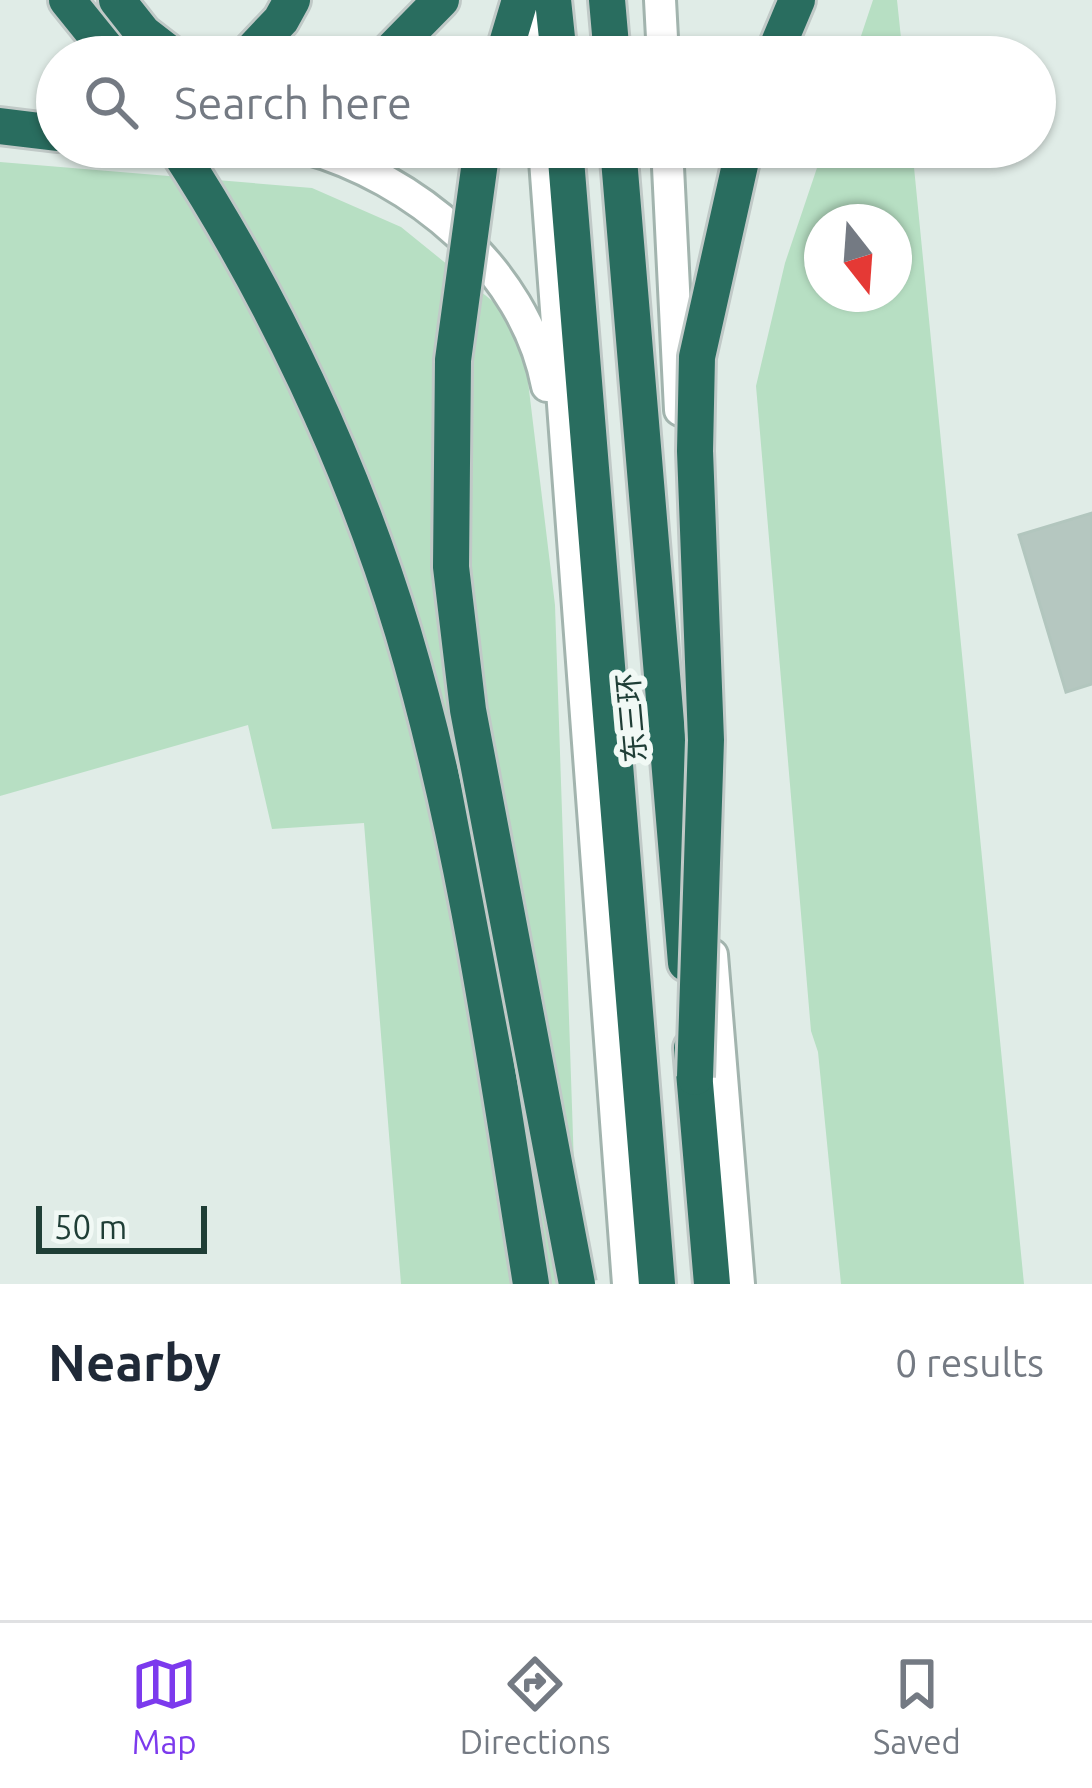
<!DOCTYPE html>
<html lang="en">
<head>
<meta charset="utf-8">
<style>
	body { margin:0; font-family:Ubuntu,"Noto Sans SC",sans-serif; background:#f6f6f7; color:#1f2937 }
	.compass { position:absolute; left:804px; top:204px; width:108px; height:108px; border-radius:50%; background:#fff; box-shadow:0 3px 9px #0004; rotate:163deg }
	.scale { position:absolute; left:36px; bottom:30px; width:171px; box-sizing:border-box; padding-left:12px; border:6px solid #1f3e36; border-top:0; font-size:33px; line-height:42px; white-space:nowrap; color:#1f3e36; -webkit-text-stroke:9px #f1f9f5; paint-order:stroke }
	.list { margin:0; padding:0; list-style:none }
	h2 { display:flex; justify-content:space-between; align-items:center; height:156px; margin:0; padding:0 48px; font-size:51px }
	h2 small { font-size:39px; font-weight:400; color:#747a83 }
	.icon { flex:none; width:66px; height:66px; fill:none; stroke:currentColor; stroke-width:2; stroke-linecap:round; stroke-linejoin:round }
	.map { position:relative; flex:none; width:1092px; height:1284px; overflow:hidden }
	.search { position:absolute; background:#fff; box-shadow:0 3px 9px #0004; left:36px; right:36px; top:36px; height:132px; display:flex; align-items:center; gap:30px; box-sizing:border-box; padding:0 42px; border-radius:66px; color:#747a83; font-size:45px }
	.sheet { height:336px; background:#fff }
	nav { display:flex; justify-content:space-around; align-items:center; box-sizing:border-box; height:168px; border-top:3px solid #e0e1e3; background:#fff; font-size:33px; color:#747a83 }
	nav a { display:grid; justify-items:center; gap:6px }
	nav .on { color:#7c3aed }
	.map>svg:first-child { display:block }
</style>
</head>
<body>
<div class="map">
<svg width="1092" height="1284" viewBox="0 0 1092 1284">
	<rect width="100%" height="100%" fill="#e0ece7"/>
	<path fill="#b7dfc3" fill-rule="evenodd" d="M873,0h24l6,57h-49z
		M824,147h88l112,1137h-183l-23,-232 -7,-21 -55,-645 29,-123zM894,222v72h-72v-72z
		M0,162l312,26 89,39 105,85 20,53 29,240 23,679h-177l-37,-461 -92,6 -24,-104 -248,71z"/>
	<path fill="#b5c7c0" stroke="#b2c6be" stroke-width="3" d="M1092,513v171l-26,8 -47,-157z"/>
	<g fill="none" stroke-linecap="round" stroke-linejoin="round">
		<defs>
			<path id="minor" d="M533,0l4,57
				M660,0l3,57
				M303,147c111,30 222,122 244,239
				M544,147l84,1137
				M667,147l13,263
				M712,955l27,329"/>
			<path id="highway" d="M67,0l46,57
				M117,0l26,33 31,24
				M553,0l6,57
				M607,0l5,57
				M246,57l35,-37 11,-20
				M385,57l56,-57
				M503,57l17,-57
				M773,57l24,-57
				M0,126l57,7
				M176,147c96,148 176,316 227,485 63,212 93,434 128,652
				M565,147l92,1137
				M618,147l68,816
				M692,1048l20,236"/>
		</defs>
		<use href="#minor" stroke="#a2b4ae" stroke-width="36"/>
		<use href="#highway" stroke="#c0c9c7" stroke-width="42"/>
		<use href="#minor" stroke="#fff" stroke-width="30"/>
		<use href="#highway" stroke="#296d5f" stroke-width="36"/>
		<defs>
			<path id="highway-bridge" d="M482,147l-29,213 -2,207 17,143 109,574
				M695,1077l11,-337 -11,-289 2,-94 47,-210"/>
		</defs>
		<use href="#highway-bridge" stroke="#c0c9c7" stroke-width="42" stroke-linecap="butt"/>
		<use href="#highway-bridge" stroke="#296d5f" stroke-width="36"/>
	</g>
	<g text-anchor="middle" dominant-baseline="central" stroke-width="12" stroke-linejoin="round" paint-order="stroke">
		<g font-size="30" fill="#1f3e36" stroke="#f1f9f5">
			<text transform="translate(631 718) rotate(-95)">东三环</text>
		</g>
	</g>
</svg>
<svg class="compass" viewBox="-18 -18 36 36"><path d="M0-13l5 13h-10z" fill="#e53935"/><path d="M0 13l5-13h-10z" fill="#747a83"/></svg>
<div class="scale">50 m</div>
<div class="search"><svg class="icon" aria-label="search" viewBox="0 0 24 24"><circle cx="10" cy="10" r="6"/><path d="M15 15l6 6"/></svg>Search here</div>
</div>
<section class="sheet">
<h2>Nearby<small>0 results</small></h2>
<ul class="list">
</ul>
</section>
<nav>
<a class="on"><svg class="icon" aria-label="map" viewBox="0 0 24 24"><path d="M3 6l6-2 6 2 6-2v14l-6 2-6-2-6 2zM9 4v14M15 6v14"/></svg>Map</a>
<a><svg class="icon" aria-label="directions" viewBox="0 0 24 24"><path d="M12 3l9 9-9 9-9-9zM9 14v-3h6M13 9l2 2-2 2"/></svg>Directions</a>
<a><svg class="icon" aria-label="saved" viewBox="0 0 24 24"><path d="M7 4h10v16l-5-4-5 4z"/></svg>Saved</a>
</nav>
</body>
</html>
